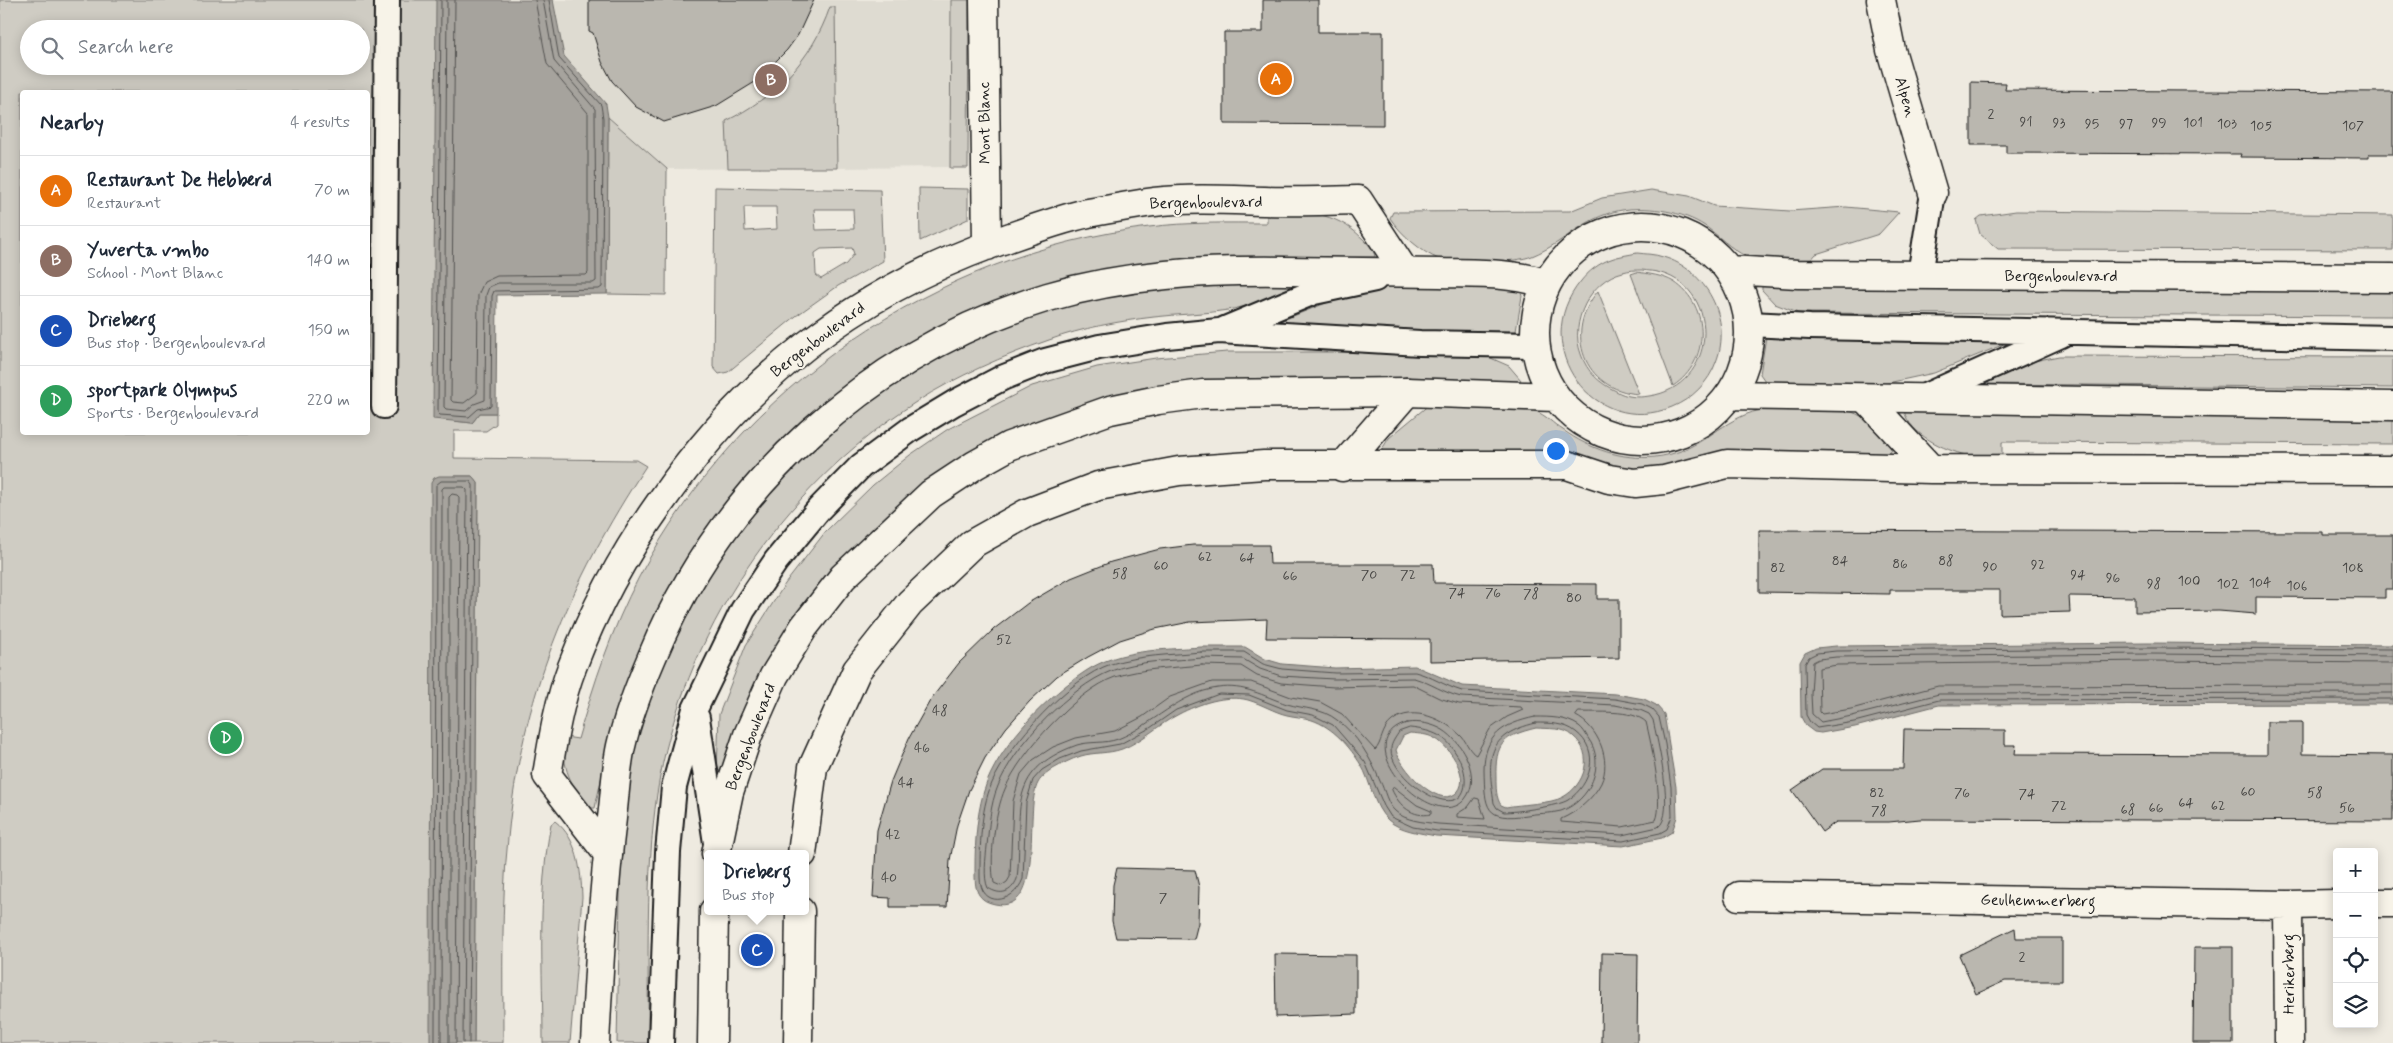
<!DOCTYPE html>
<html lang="en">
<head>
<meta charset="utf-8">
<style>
	body { margin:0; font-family:Mynerve,sans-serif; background:#f2f2f3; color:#1f2937 }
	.controls { position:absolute; right:15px; bottom:15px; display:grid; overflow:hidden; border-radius:5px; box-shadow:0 2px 12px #0003 }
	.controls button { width:45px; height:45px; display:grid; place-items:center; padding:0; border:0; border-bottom:1px solid #e0e1e3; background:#fff; color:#1f2937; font:25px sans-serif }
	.you { position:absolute; left:1555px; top:450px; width:18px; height:18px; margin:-12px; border:4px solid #fff; border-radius:50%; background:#1a73e8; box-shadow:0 0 0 8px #1a73e833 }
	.badge { display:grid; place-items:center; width:32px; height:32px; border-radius:50%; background:#0b8043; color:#fff; font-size:16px; font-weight:700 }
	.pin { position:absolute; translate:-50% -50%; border:2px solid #fff; box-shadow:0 1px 5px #0006 }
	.popup { position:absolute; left:704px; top:850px; width:105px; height:65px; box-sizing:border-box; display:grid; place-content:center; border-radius:5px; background:#fff; filter:drop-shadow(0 1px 4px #0005); font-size:16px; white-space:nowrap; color:#747a83 }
	.popup b { font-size:19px; color:#1f2937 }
	.popup::after { content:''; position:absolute; left:50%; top:100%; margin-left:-10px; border:10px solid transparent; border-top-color:#fff }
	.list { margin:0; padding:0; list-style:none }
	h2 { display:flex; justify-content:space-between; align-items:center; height:65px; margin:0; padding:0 20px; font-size:21px }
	h2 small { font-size:16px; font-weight:400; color:#747a83 }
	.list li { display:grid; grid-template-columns:32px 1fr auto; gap:15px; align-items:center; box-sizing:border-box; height:70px; padding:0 20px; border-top:1px solid #e0e1e3 }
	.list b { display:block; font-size:19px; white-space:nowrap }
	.list p { margin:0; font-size:16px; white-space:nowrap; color:#747a83 }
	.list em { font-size:16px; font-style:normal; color:#747a83 }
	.icon { flex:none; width:28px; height:28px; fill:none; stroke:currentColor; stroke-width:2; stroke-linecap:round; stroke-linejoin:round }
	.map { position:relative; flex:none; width:2393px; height:1043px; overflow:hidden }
	.search { position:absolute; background:#fff; box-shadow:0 2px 12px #0003; left:20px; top:20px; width:350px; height:55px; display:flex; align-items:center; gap:12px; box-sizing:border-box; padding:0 18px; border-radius:28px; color:#747a83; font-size:19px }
	.panel { position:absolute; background:#fff; box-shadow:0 2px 12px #0003; left:20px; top:90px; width:350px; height:345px; border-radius:5px }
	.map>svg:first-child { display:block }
</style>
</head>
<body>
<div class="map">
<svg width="2393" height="1043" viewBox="0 0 2393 1043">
	<rect width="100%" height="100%" fill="#eeeae0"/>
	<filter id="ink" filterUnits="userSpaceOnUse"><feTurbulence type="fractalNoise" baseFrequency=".02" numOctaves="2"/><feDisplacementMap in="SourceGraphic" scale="10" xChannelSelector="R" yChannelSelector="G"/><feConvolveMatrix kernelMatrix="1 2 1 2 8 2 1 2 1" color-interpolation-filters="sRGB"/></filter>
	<g filter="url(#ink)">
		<path fill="#dedbd1" d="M553,0h404l1,167 -291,2 -59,-52 -2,-14 -42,-47z"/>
		<path fill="#cfccc3" stroke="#767470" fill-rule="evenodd" d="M0,0h457l-3,421 18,2 8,-10h16v11l-10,7h-32v27l182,2 10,6c-77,117 -125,232 -138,372 -7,68 -5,137 -5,205h-29l4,-560 -6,-7h-18l-5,567h-449zM29,29h332v37h-332zM22,92h346v340h-346z
			M951,0h18l-1,168h-18z
			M830,7h5l2,161h-109l-2,-47c49,-24 86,-61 104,-114z
			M608,117l59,52 -1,126 -59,-1z
			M715,187l165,3 3,71 -45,25 -42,30 -68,56 -9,2 -6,-7zM744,207h32l1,22 -32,2zM814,209h39l1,20 -38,1zM852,248l2,6 -8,10 -25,15 -5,-4 -1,-22 6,-4z
			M919,188l49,1v30l-48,22z
			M1651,190l38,6 25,10 76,5 56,-4 53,5 -20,22 -63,20 -7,8c-15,-1 -43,2 -57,-3 -16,-6 -29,-19 -43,-30 -21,-16 -53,-22 -79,-20 -44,4 -61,32 -98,47 -15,7 -78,8 -93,3 -17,-6 -39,-26 -49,-41l3,-6 177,-1 32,-13z
			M1267,211c36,0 68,0 95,27 5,5 12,11 13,19l-173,2 -53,4 -103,22 -290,183 -40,49 -35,52 -30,56 -24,58 -18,60 -14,65h-3c-22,-21 -31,-41 -27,-71l13,2c16,-56 34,-111 61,-162 102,-191 296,-324 510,-350 39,-5 78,-4 118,-4z
			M2016,211l377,4v35l-395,-1 -18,-15 -4,-14 5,-4z
			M1637,253c8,1 18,1 26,4 43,12 70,63 53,105 -7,20 -24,37 -44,45 -78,32 -146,-60 -91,-126 7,-9 18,-18 30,-22 7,-3 17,-4 26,-6zM1642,270c6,1 13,1 19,3 62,18 56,114 -12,123 -11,2 -23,1 -33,-5 -17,-8 -29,-19 -35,-37 -12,-32 9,-74 42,-82 6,-2 13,-2 19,-2z
			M1637,272c12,2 25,3 37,10 37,24 36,80 -1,104l-42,-112z
			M1203,283h87l3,6c-22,9 -43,17 -65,21 -24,4 -49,4 -74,7 -35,4 -72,11 -105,23 -46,16 -92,36 -133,62 -135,86 -234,233 -259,392 -12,83 -8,165 -9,249h-31l4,-197 12,-96 18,-59 51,-109 34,-50 38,-47 43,-43 46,-38 51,-34 91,-44 48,-17 49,-13z
			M1510,283l10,7 2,6 -6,35 -235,-1 -4,-6 1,-2 63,-25 40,-11z
			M1762,285l631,2v29l-595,-3 -23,-9 -13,-14z
			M1598,291l41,103c-56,-4 -76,-62 -41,-103z
			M1766,337l239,5 -3,3 -68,28 -51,11 -108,3 -10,-6 -5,-7z
			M1227,352h214l43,3 25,11 12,14 -5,3 -143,-3 -346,46 -216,174 -89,171h-5l2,-57 27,-69 39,-61 41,-53 47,-46 37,-30 38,-26 84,-43 65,-19 59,-9z
			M2059,356l334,1v31l-405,-4v-5l46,-18z
			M1430,404c26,1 83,-2 105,7 11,4 18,13 28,19 27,19 58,30 92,27 43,-5 56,-28 92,-43 15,-6 32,-5 48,-6 46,-1 71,-3 97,42l-4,5 -211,10 -36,5 -257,-17 -2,-4 7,-11z
			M2393,410v34l-391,-2v12c-11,1 -25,3 -36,1 -21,-5 -56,-20 -62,-44z
			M555,821c23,18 26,49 27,76l-12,146h-27c0,-72 -6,-148 8,-219z"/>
		<path fill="#a6a39d" stroke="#6f6d69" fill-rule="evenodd" d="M436,0h117l11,56 42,48 2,13 -1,177 -110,1 -1,118h-16l-8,10 -39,-4z
			M439,476h33l6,7 -4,560h-44l1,-560 3,-5z
			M2148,643l245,2v59l-454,1 -84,22 -34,6 -7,-1 -8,-6 -5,-9 -1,-55 5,-9 11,-5 20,-2z
			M1201,647h44l20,12 17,5 53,4 80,-2 47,20 154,8 28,5 12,6 8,9 12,73 1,30 -5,15 -10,6 -39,8 -187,-10c-15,-3 -36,-5 -48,-16 -15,-13 -17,-39 -27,-55 -11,-18 -28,-38 -49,-45 -8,-3 -17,-3 -25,-5 -13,-3 -25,-11 -39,-15 -22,-6 -50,4 -69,14 -20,10 -36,27 -57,35 -14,5 -28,3 -41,7 -10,3 -19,8 -28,13 -5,4 -12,8 -15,14 -15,27 9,132 -43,121 -21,-4 -20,-19 -20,-36 0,-28 2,-60 12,-86 17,-42 62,-87 99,-111 33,-22 77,-21 115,-24zM1536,728c12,1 28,-1 37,8 22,18 12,49 -10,61 -12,7 -42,7 -57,10l-5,-2c-5,-7 -5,-18 -5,-27 -1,-35 7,-42 40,-50zM1410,733c10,1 18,1 26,6 14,8 37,42 19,55 -19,14 -55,-27 -59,-44l7,-14z"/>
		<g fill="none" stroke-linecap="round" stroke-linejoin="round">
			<path stroke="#535250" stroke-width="1" d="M441,0l-3,413 2,2 29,2 9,-8 13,-3 1,-110 2,-5 105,-2 3,-2 1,-169 -2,-13 -42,-47 -10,-58
				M447,0l-3,407 2,2 20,2 8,-7 11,-4 1,-105 3,-8 9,-4h95l3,-2 -1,-172 -41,-48 -11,-61
				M455,0l-4,400 2,2 11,1 13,-10 1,-98 6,-13 13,-6 89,-1 2,-2v-160l-41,-49 -12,-64
				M2393,649l-245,-1 -312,3 -19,2 -8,4 -4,7 1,51 4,7 7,6 37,-6 85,-22 454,-1
				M1201,652h43l19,12 19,5 53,4 80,-1c16,4 30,14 47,19l153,8 27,5 10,5 7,8 6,27 6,43 1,29 -5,13 -7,4 -37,8 -186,-10 -24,-4 -22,-10 -7,-11 -19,-44 -32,-37 -20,-10 -26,-5 -38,-15 -30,-1 -43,16 -26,18 -30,16 -39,7 -21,8 -18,11 -9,10 -7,23 -3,76c-10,26 -43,29 -43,-2 0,-30 0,-66 12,-94 18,-40 77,-105 119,-119 29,-9 60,-9 90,-12z
				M2393,656l-245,-2 -312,3 -17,2 -6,3 -2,32 1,20 9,8 31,-6 87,-22 454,-1
				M1202,658l41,1 17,10 21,7 53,3 80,-1c17,5 30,15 47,19l154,8 25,5 9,4 4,6c4,19 23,96 5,107l-36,8 -184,-11c-14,-2 -33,-3 -43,-13 -8,-7 -10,-21 -15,-30 -9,-22 -23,-47 -43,-61 -15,-12 -33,-11 -50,-16 -24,-8 -43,-20 -69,-16 -39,5 -65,37 -100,51 -14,5 -28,2 -41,6 -75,27 -53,70 -60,134 -6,14 -16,17 -29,9 -5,-10 -2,-31 -1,-42 2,-20 3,-41 11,-60 16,-41 72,-99 113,-115 28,-11 61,-10 91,-13z
				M2393,663l-245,-2 -311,4 -18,3 1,44 2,2 29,-5 87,-23 455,-1
				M1202,665l39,1 16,10 24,7 53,4 79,-2 26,13 20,6 62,3 2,3 -16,7 -17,12 -14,26c-6,-3 -9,-12 -14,-18 -16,-17 -49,-33 -70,-16 -11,8 -10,23 -17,29l-33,-36 -22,-12 -29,-5 -40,-15h-39l-42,15 -28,20 -27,14 -39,7 -23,9 -20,13 -12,14 -8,27 -3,76 -3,5 -6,4 -7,-3c-5,-25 1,-71 11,-94 15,-37 73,-99 110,-112 28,-9 59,-9 87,-12z
				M1579,712c18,1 53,-3 67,10 5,20 18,81 10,98l-34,7 -61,-5v-3c16,-7 32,-20 40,-36 11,-23 -3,-56 -25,-67z
				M1535,717c15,0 31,0 44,9 4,3 7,8 9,12 19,26 2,63 -27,73 -11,3 -24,2 -34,4 -42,7 -42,-7 -43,-45 0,-35 19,-46 51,-53z
				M1407,723c12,-2 26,1 36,7 20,12 39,48 22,69 -29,37 -122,-57 -58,-76z
				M1536,723c13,0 29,0 40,9 25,19 15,53 -8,68 -9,6 -52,12 -64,12l-7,-4 -3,-5c-7,-46 -8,-68 42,-80z
				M1410,728c19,2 35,6 45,24 7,10 11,20 10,32 -4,42 -75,-5 -74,-35 0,-6 5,-12 8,-17z
				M1394,787l23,18 14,6v3c-18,4 -32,-8 -39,-24z
				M1475,798l4,1 6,20 -28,-2v-3l11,-7z
				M435,1043l1,-558 5,-4h29l3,4 -4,558
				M441,1043l1,-554 2,-2h20l3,3 -4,553
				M449,1043v-546l3,-3 5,1 2,2 -3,546"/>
		</g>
		<path fill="#bab7af" stroke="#1c1c1c" d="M589,0h225l-16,35 -11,15 -32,32 -39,24 -52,16 -28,-15 -24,-26 -10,-19 -9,-29 -4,-2z
			M1263,0h55v32h65v93l-159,-1v-92h39z
			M1971,82l35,1 -1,7 388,2v62h-24v4l-129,-1 1,-3 -235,-1v-8h-35z
			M1759,530l564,2v3h70v54h-8v9l-129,-1v17l-37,-3 -84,1v-15l-66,-1 1,16 -70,2v-24h-110v4l-131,-2z
			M1193,545h76l1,19h163l1,19 163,1v15h22v59l-189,3v-22l-164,-1 1,-19 -77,3 -35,7 -35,11 -32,17 -31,19 -27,25 -24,27 -21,30 -16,32 -12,35 -7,35 -3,47h-57v-9l-17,-1 4,-67 14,-49 18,-43 22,-39 28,-36 35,-34 34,-26 43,-25 40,-16 49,-13z
			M2267,722h35v32l91,1v66l-473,-2 -31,3h-53l-14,10 -30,-42 30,-21h81l1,-40 101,1v15h11l-1,9 252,1z
			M1117,868l78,2 4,17 -1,36 -4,16 -78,-1 -4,-17 1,-36z
			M2015,928l1,10h46v43h-57l-29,13 -17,-39z
			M2194,947h39v96h-40z
			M1602,953l36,1 -1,89h-36z
			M1275,954l81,1v59l-80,3z"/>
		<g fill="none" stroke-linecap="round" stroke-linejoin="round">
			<defs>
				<path id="service" d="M1920,275l13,-82
					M1749,324l61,3 583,11
					M1225,329l89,-37 61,-13
					M1923,397l138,-62
					M384,406l3,-406
					M697,718l19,125
					M661,1043l7,-191 6,-65 21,-78 48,-99 33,-49 43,-52 42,-43 50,-37 43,-26 48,-25 43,-17 54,-14 68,-11 52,-5 201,12 115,2"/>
				<path id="minor" d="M984,0l3,246
					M1881,0l10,50 42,143
					M1865,398l66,71
					M1342,467l65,-75
					M608,854l-61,-79c6,-36 12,-74 25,-108 23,-60 51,-112 88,-164 87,-125 191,-208 334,-260 31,-11 62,-23 94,-30 22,-4 44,-8 66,-11 36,-4 74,-2 110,-1 31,1 63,0 94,-1l47,72
					M802,854l11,-87 44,-97 53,-67 62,-59 55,-31 71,-27 81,-15 85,-6h303l42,14 26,4 29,-3 63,-16 204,5 462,1
					M1739,896l549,9 49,-1
					M2374,903h19
					M2288,905l1,138
					M798,1043l2,-132"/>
				<path id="secondary" d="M1535 333a107 107 0 1 1 214 0a107 107 0 1 1-214 0Z
					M1729,270l69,4 595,4
					M1730,395l663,11
					M716,854l13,-62 19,-57 26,-59 30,-49 39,-50 88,-83 44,-29 34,-19 101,-36 48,-10 45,-6 204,-2 149,5
					M595,1043c4,-75 8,-150 17,-225 3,-24 4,-49 9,-72 7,-31 19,-61 31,-89 71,-172 219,-306 396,-360 78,-23 157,-27 238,-26 51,1 102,1 153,2 36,1 73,-1 108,11
					M712,1043l2,-132"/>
			</defs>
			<use href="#service" stroke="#1c1c1c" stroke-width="28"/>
			<use href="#minor" stroke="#1c1c1c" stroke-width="31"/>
			<use href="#secondary" stroke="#1c1c1c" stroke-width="31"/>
			<use href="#service" stroke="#f7f3e8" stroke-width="24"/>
			<use href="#minor" stroke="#f7f3e8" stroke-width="28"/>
			<use href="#secondary" stroke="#f7f3e8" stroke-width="28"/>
		</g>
	</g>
	<g text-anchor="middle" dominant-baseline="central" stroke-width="4" stroke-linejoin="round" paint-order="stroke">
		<g font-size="14" fill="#444341">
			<text x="1991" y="114">2</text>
			<text x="2026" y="122">91</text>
			<text x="2059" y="123">93</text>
			<text x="2159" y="123">99</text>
			<text x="2193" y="123">101</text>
			<text x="2092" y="124">95</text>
			<text x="2126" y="124">97</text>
			<text x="2227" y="124">103</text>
			<text x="2261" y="126">105</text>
			<text x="2353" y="126">107</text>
			<text x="1205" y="557">62</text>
			<text x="1247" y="558">64</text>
			<text x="1840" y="561">84</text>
			<text x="1946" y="561">88</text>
			<text x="1900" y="564">86</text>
			<text x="2038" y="565">92</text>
			<text x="1161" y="566">60</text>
			<text x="1990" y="567">90</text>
			<text x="1778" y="568">82</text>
			<text x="2353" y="568">108</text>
			<text x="1120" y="574">58</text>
			<text x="1369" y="575">70</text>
			<text x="1408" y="575">72</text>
			<text x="2078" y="575">94</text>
			<text x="1290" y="576">66</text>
			<text x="2113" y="578">96</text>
			<text x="2189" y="581">100</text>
			<text x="2260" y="583">104</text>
			<text x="2154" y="584">98</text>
			<text x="2228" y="584">102</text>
			<text x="2297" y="586">106</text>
			<text x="1457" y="593">74</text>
			<text x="1493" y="593">76</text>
			<text x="1531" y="594">78</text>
			<text x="1574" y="598">80</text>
			<text x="1004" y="640">52</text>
			<text x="940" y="711">48</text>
			<text x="922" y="748">46</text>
			<text x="906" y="783">44</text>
			<text x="2248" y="792">60</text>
			<text x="1877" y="793">82</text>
			<text x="1962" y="793">76</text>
			<text x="2315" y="793">58</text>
			<text x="2027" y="794">74</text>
			<text x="2186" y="803">64</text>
			<text x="2059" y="806">72</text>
			<text x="2218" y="806">62</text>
			<text x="2156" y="808">66</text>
			<text x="2347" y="808">56</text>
			<text x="2128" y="810">68</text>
			<text x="1879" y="811">78</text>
			<text x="893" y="835">42</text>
			<text x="889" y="878">40</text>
			<text x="1163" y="898">7</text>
			<text x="2022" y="957">2</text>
		</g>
		<g font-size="16" fill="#1c1c1c" stroke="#f7f3e8">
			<text transform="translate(1905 97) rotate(74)">Alpen</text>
			<text transform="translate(985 123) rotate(-91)">Mont Blanc</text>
			<text transform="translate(1206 203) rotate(-1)">Bergenboulevard</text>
			<text x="2061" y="276">Bergenboulevard</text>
			<text transform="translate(818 340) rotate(-37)">Bergenboulevard</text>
			<text transform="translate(751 737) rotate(-69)">Bergenboulevard</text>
			<text transform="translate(2038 901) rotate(1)">Geulhemmerberg</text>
			<text transform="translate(2289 974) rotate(-90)">Herikerberg</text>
		</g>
	</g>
</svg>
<div class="controls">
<button>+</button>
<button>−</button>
<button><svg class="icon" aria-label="locate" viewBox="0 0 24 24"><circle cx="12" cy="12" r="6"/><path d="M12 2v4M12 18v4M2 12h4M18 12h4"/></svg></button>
<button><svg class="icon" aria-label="layers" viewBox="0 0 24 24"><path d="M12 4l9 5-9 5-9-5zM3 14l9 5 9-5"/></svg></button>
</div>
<div class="you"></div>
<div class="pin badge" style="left:1276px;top:79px;background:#e8710a">A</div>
<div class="pin badge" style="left:771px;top:80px;background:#8d6e63">B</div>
<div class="pin badge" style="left:757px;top:950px;background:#1a4fb4">C</div>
<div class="popup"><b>Drieberg</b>Bus stop</div>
<div class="pin badge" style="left:226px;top:738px;background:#2e9e5b">D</div>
<div class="search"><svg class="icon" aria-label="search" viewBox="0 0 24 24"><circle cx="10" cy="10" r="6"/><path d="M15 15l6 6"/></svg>Search here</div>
<section class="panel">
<h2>Nearby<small>4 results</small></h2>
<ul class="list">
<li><span class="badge" style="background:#e8710a">A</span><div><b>Restaurant De Hebberd</b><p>Restaurant</p></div><em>70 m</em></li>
<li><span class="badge" style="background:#8d6e63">B</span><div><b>Yuverta vmbo</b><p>School · Mont Blanc</p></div><em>140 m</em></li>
<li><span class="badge" style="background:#1a4fb4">C</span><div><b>Drieberg</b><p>Bus stop · Bergenboulevard</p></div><em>150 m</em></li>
<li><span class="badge" style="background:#2e9e5b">D</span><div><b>sportpark Olympus</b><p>Sports · Bergenboulevard</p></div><em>220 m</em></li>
</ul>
</section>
</div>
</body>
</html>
